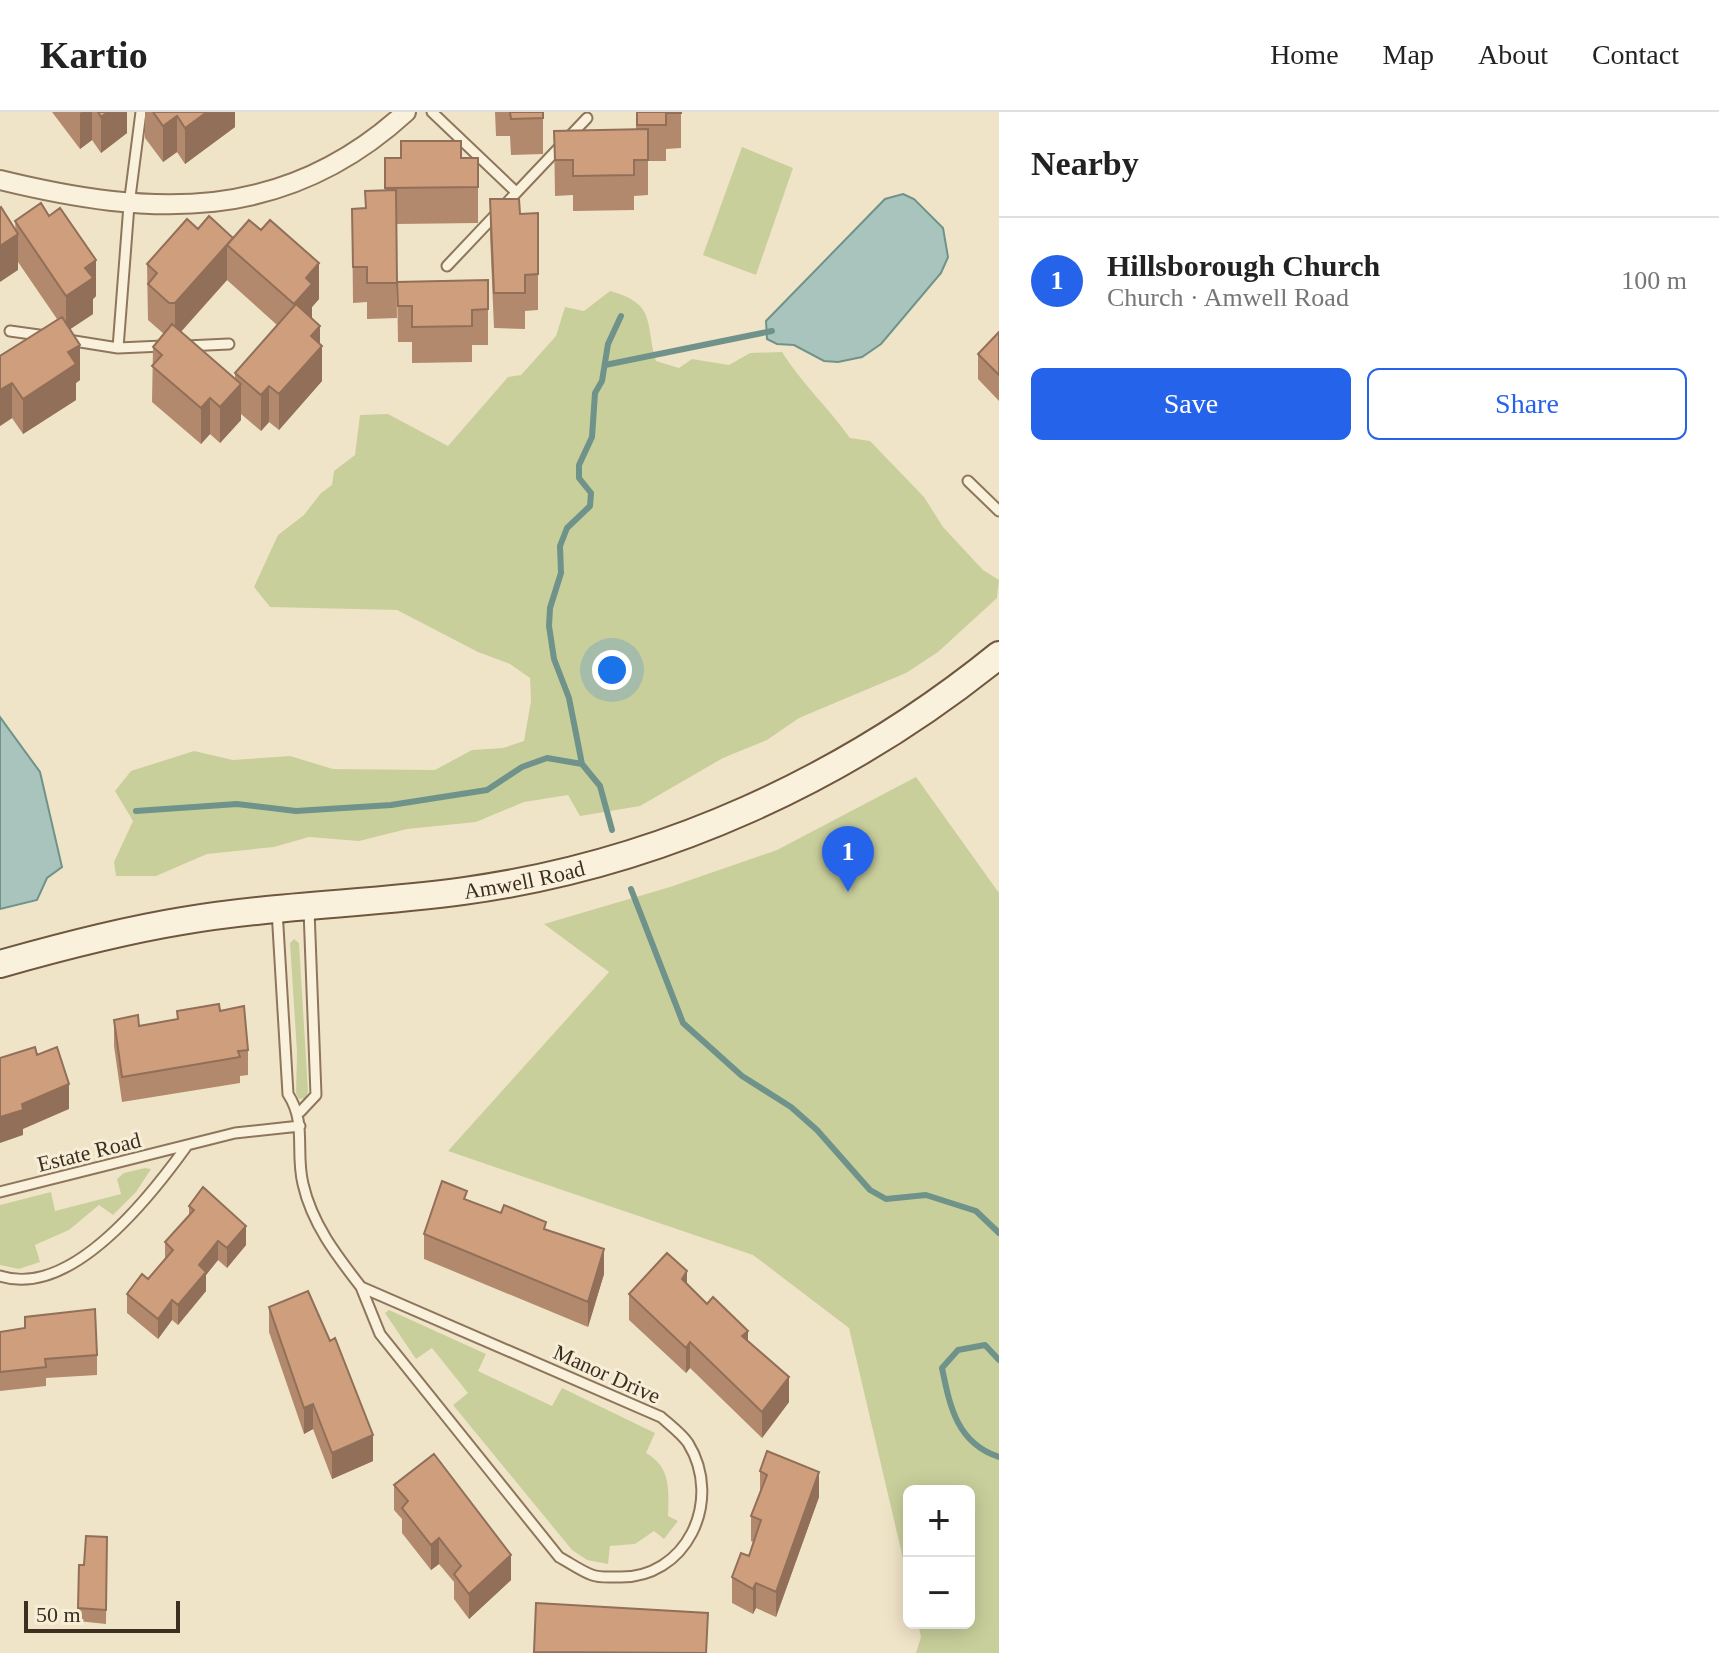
<!DOCTYPE html>
<html lang="en">
<head>
<meta charset="utf-8">
<style>
	body { margin:0; font-family:"Times New Roman",serif; background:#f6f6f6; color:#222 }
	.controls { position:absolute; right:24px; bottom:24px; display:grid; overflow:hidden; border-radius:12px; box-shadow:0 4px 20px #0003 }
	.controls button { width:72px; height:72px; display:grid; place-items:center; padding:0; border:0; border-bottom:2px solid #e0e0e0; background:#fff; color:#222; font:40px sans-serif }
	.scale { position:absolute; left:24px; bottom:20px; width:156px; box-sizing:border-box; padding-left:8px; border:4px solid #3d2e20; border-top:0; font-size:22px; line-height:28px; white-space:nowrap; color:#3d2e20; -webkit-text-stroke:6px #f7eed8; paint-order:stroke }
	.you { position:absolute; left:612px; top:558px; width:28px; height:28px; margin:-20px; border:6px solid #fff; border-radius:50%; background:#1a73e8; box-shadow:0 0 0 12px #1a73e833 }
	.badge { display:grid; place-items:center; width:52px; height:52px; border-radius:50%; background:#2563eb; color:#fff; font-size:26px; font-weight:700 }
	.pin { position:absolute; translate:-50% -66px; filter:drop-shadow(0 2px 4px #0008) }
	.pin::after { content:''; position:absolute; top:42px; width:28px; height:24px; background:inherit; clip-path:polygon(0 0,100% 0,50% 100%) }
	.list { margin:0; padding:0; list-style:none }
	h2 { display:flex; justify-content:space-between; align-items:center; height:104px; margin:0; padding:0 32px; font-size:34px }
	h2 small { font-size:26px; font-weight:400; color:#767676 }
	.list li { display:grid; grid-template-columns:52px 1fr auto; gap:24px; align-items:center; box-sizing:border-box; height:128px; padding:0 32px; border-top:2px solid #e0e0e0 }
	.list b { display:block; font-size:30px; white-space:nowrap }
	.list p { margin:0; font-size:26px; white-space:nowrap; color:#767676 }
	.list em { font-size:26px; font-style:normal; color:#767676 }
	.actions { display:flex; gap:16px; padding:24px 32px }
	.actions a { flex:1; padding:18px 0; border:2px solid #2563eb; border-radius:12px; text-align:center; font-size:28px; color:#2563eb }
	.actions .main { background:#2563eb; color:#fff }
	.map { position:relative; flex:none; width:999px; height:1541px; overflow:hidden }
	header { display:flex; align-items:center; gap:48px; box-sizing:border-box; height:112px; padding:0 40px; background:#fff; border-bottom:2px solid #e0e0e0 }
	header strong { font-size:38px }
	nav { display:flex; gap:44px; margin-inline-start:auto; font-size:28px }
	main { display:flex }
	aside { flex:1; background:#fff }
	.map>svg:first-child { display:block }
</style>
</head>
<body>
<header>
<strong>Kartio</strong>
<nav><a>Home</a><a>Map</a><a>About</a><a>Contact</a></nav>
</header>
<main>
<div class="map">
<svg width="999" height="1541" viewBox="0 0 999 1541">
	<rect width="100%" height="100%" fill="#f0e4c8"/>
	<path fill="#c9cf9b" d="M742,35l51,21 -37,107 -53,-20z
		M610,179c47,13 35,32 46,70l23,7 13,-9 37,6 21,-12 32,-1c20,32 46,55 68,86l20,3 54,56 19,30 40,43 16,10 -2,18 -59,54 -32,21 -107,45 -32,22 -44,18 -83,48 -60,10 -12,-21 -44,7 -48,20 -69,7 -48,12 -50,-4 -35,10 -67,7 -51,22h-40l-2,-14 19,-41 -18,-30 16,-20 63,-20 39,9 57,-4 43,13 102,1 37,-20 31,-2 21,-7 7,-40 -1,-23 -20,-14 -32,-12 -81,-42 -127,-3 -16,-20 24,-52 26,-20 17,-22 11,-8 2,-14 21,-16 5,-40 28,-1 60,32 60,-69 13,-2 35,-39 9,-29 19,4z
		M916,665l83,116v760h-83l5,-16 -3,-14h51v-132h-60v93l-60,-256 -96,-73 -305,-104 161,-179 -65,-48 126,-37 107,-37z
		M294,827l5,4 9,148 -2,7 -7,1 -3,-6 1,-41 -7,-109z
		M145,1056l6,1 -15,23 -23,23 -14,-10 -30,25 -34,15 5,17 -21,7 -19,-4v-60l51,-13 4,19 66,-17 -4,-15 7,-6z
		M389,1198l97,44 -8,17 74,35 10,-18 93,45 -9,20c25,14 23,37 22,63l10,5 -14,18 -10,-8 -19,13 -25,2 -2,18 -21,-4 -15,-10 -119,-145 15,-12 -36,-45 -16,11 -31,-46z"/>
	<path fill="#a9c4bc" stroke="#6f938a" stroke-width="2" d="M903,82l11,5 29,29 5,29 -7,16 -60,71 -19,13 -24,5 -14,-1 -30,-16 -17,-1 -10,-5 -1,-18 119,-122z
		M0,605l40,55 22,95 -15,11 -10,22 -37,9z"/>
	<g fill="none" stroke-linecap="round" stroke-linejoin="round">
		<path stroke="#6f938a" stroke-width="6" d="M605,253l167,-34
			M582,652l-13,-66 -15,-39 -5,-33 1,-18 11,-35 -1,-27 7,-18 23,-22 1,-13 -12,-15v-13l13,-28 3,-44 7,-12 6,-37 13,-28
			M136,699l101,-7 59,7 95,-6 96,-15 35,-23 25,-9 35,6 18,22 12,44
			M631,777l52,134 59,53 49,31 26,23 53,60 16,9 40,-4 50,16 23,22
			M999,1248l-14,-15 -27,5 -16,18c8,39 15,75 57,89"/>
		<defs>
			<path id="lane" d="M432,0l84,80
				M447,154l140,-148
				M10,219l36,5
				M68,228l50,8 11,-143 12,-93
				M186,234l43,-2
				M118,236l45,-2
				M968,369l31,30
				M277,798l11,184c19,29 7,58 15,90 9,40 34,72 58,103l300,130c9,8 21,17 27,26 36,58 -2,137 -71,134 -8,0 -17,1 -25,-2 -11,-4 -22,-12 -33,-18l-179,-223 -19,-47
				M300,1000l16,-17 -7,-185
				M0,1080l235,-59 65,-7
				M0,1164c71,23 150,-79 186,-129"/>
			<path id="street" d="M0,68c151,37 284,44 406,-68"/>
			<g id="secondary">
				<path id="s1" d="M0,852c60,-17 121,-33 182,-43 94,-16 189,-17 282,-30 197,-27 382,-112 535,-236"/>
			</g>
		</defs>
		<use href="#lane" stroke="#8d765c" stroke-width="13"/>
		<use href="#street" stroke="#8d765c" stroke-width="22"/>
		<use href="#secondary" stroke="#6f573f" stroke-width="30"/>
		<use href="#lane" stroke="#faf1dc" stroke-width="9"/>
		<use href="#street" stroke="#faf1dc" stroke-width="18"/>
		<use href="#secondary" stroke="#faf1dc" stroke-width="26"/>
	</g>
	<path fill="#b2896c" fill-rule="evenodd" d="M52,0h75v21l-26,20 -9,-13 -12,9z
		M145,0h90v15l-50,37 -8,-12 -14,10 -18,-24z
		M495,0h48v42l-32,1 -1,-19h-14z
		M636,0h45v36l-15,1v12h-18v34l-14,1v14l-61,1v-16l-18,1 -1,-65 82,-2z
		M385,46h93v65l-82,1 1,94 -30,1v-17l-14,1 -1,-94 13,-1 20,-17z
		M490,87l30,15 18,-1v97l-13,1v18l-31,-1 -4,-93z
		M15,109l81,75 -3,3v15l-23,15 10,51 -4,3v17l-53,34 -11,-16 -12,8v-70l57,-37 -39,-57v8z
		M198,117l35,9 86,61 -7,8v12l8,25 2,37 -43,49 -10,-8 -8,9 -20,-17v6l-21,23 -10,-9 -9,10 -49,-42 1,-55 11,-13 -16,-14 -1,-56zM227,168l50,45 -42,48v6l-54,-47z
		M488,168v65h-16v17l-60,1v-21h-14l-1,-60z
		M999,220v69l-21,-22v-25z
		M177,899h43l28,39v25l-8,1v7l-118,19 -8,-56v-26l25,6 38,-7z
		M467,1088l79,30 58,44 -16,53 -164,-68v-25z
		M189,1094l57,39 -19,23 -9,-8 -12,15v16l-28,34 -6,-5 -14,19 -31,-26v-19l21,-15 17,-19v-18l24,-27z
		M687,1172l61,57 41,61 -27,36 -72,-70 -4,5 -57,-53v-26z
		M269,1195l104,154 -41,18 -19,-50 -9,5 -35,-102z
		M0,1220l97,23v20l-51,3v8l-46,5z
		M760,1359l59,26 -43,120 -20,-9 -3,6 -21,-11v-26l17,-21 4,-14 -2,-1v-25l9,-22z
		M394,1373l117,95 -42,39 -15,-20v-17l-15,-18 -8,6 -29,-37v-14l-8,-9z
		M107,1425l-1,87 -28,-3 1,-56h5z"/>
	<path fill="#916f58" d="M82,0h10v28l-12,9v-36z
		M108,0h19v21l-26,20v-36z
		M207,0h28v15l-50,37v-36z
		M177,4v36l-14,10v-36z
		M18,122v36l-18,12v-36z
		M227,133v35l-52,58v-35z
		M96,148v36l-3,3v15l-27,18v-36l19,-28z
		M319,151v36l-7,8v12l-18,21v-36l12,-26z
		M320,214v21l2,-1v35l-43,49v-36l32,-58z
		M80,233v35l-4,3v17l-53,34v-35l45,-47z
		M12,271v35l-12,8v-36z
		M241,272v36l-21,23v-36z
		M269,274v36l-8,9v-36z
		M210,286v36l-9,10v-36z
		M69,972v25l-46,20v6l-23,8v-26l22,-13z
		M246,1114v19l-19,23v-20z
		M218,1129v19l-12,15v16l-28,34v-20l21,-40z
		M604,1137v25l-16,53v-25z
		M687,1159v25l-5,-17z
		M172,1188v20l-14,19v-20z
		M748,1219v25l-6,-20z
		M690,1230v26l-4,5v-25z
		M789,1265v25l-27,36v-26z
		M313,1292v25l-9,5v-26z
		M373,1323v26l-41,18v-26z
		M819,1360v25l-43,120v-25z
		M439,1426v26l-8,6v-25z
		M511,1443v25l-42,39v-25z
		M756,1471v25l-3,6v-25z"/>
	<path fill="#cf9f7d" stroke="#916f58" stroke-width="2" d="M98,0h10l-7,5z
		M153,0h54l-22,16 -8,-12 -14,10z
		M510,0h33v6l-32,1z
		M637,0h44v1h-15v12h-29z
		M648,17v31h-14v15l-61,1v-16h-18l-1,-29z
		M401,29h60v17h17v29l-93,1v-30h16z
		M396,78l1,93h-30v-16h-14l-1,-58 14,-1 -1,-17z
		M490,87h29l1,15 18,-1v61l-13,1v18h-31z
		M41,91l8,13 11,-8 36,52 -11,8 8,10 -27,18 -51,-75z
		M1,95l17,27 -18,12v-38z
		M209,104l24,22 -58,65h-6l-21,-19 9,-11 -10,-9 40,-45 11,10z
		M249,108l12,10 9,-10 49,43 -13,15 6,6 -18,20 -67,-59z
		M488,168v29l-16,1v16l-60,1v-21h-14l-1,-24z
		M296,192l24,22 -9,10 11,10 -43,48 -10,-8 -8,9 -26,-22z
		M62,205l18,28 -12,7 8,12 -53,35 -11,-16 -12,7v-34z
		M172,212l69,60 -21,23 -10,-9 -9,10 -49,-42 10,-11 -9,-8z
		M999,220v43l-21,-21z
		M219,892l1,7 24,-5 4,44 -10,1 2,6 -118,20 -8,-57 24,-5 1,11 39,-7 -1,-8z
		M35,935l2,8 20,-8 12,37 -47,20 1,6 -23,7v-59z
		M442,1069l25,10 -3,8 37,14 3,-8 42,17 -2,7 60,20 -16,53 -164,-68z
		M203,1075l43,39 -19,22 -9,-7 -19,24 7,7 -28,33 -6,-5 -14,19 -31,-25 15,-20 6,5 25,-29 -8,-8 29,-32 -5,-4z
		M667,1141l20,18 -5,8 25,25 6,-7 35,34 -6,5 47,41 -27,35 -72,-70 -4,6 -57,-54z
		M308,1179l22,50 5,-3 38,97 -41,18 -19,-49 -9,4 -35,-101z
		M95,1197l2,46 -52,4 1,8 -46,5v-40l25,-4v-11z
		M767,1339l52,21 -43,120 -20,-9 -3,6 -21,-12 9,-24 8,3 12,-36 -10,-4 16,-41 -7,-4z
		M434,1342l77,101 -42,39 -15,-20 7,-8 -22,-28 -8,7 -29,-37 6,-7 -14,-16z
		M86,1424l21,1 -1,73 -28,-2 1,-43h5z
		M536,1491l172,10 -2,40 -172,-1z"/>
	<g text-anchor="middle" dominant-baseline="central" stroke-width="6" stroke-linejoin="round" paint-order="stroke">
		<g font-size="22" fill="#3d2e20" stroke="#f7eed8">
			<text stroke="none"><textPath href="#s1" startOffset="532">Amwell Road</textPath></text>
			<text transform="translate(89 1040) rotate(-14)">Estate Road</text>
			<text transform="translate(607 1262) rotate(24)">Manor Drive</text>
		</g>
	</g>
</svg>
<div class="controls">
<button>+</button>
<button>−</button>
</div>
<div class="scale">50 m</div>
<div class="you"></div>
<div class="pin badge" style="left:848px;top:780px">1</div>
</div>
<aside>
<h2>Nearby<small></small></h2>
<ul class="list">
<li><span class="badge">1</span><div><b>Hillsborough Church</b><p>Church · Amwell Road</p></div><em>100 m</em></li>
</ul>
<div class="actions"><a class="main">Save</a><a>Share</a></div>
</aside>
</main>
</body>
</html>
